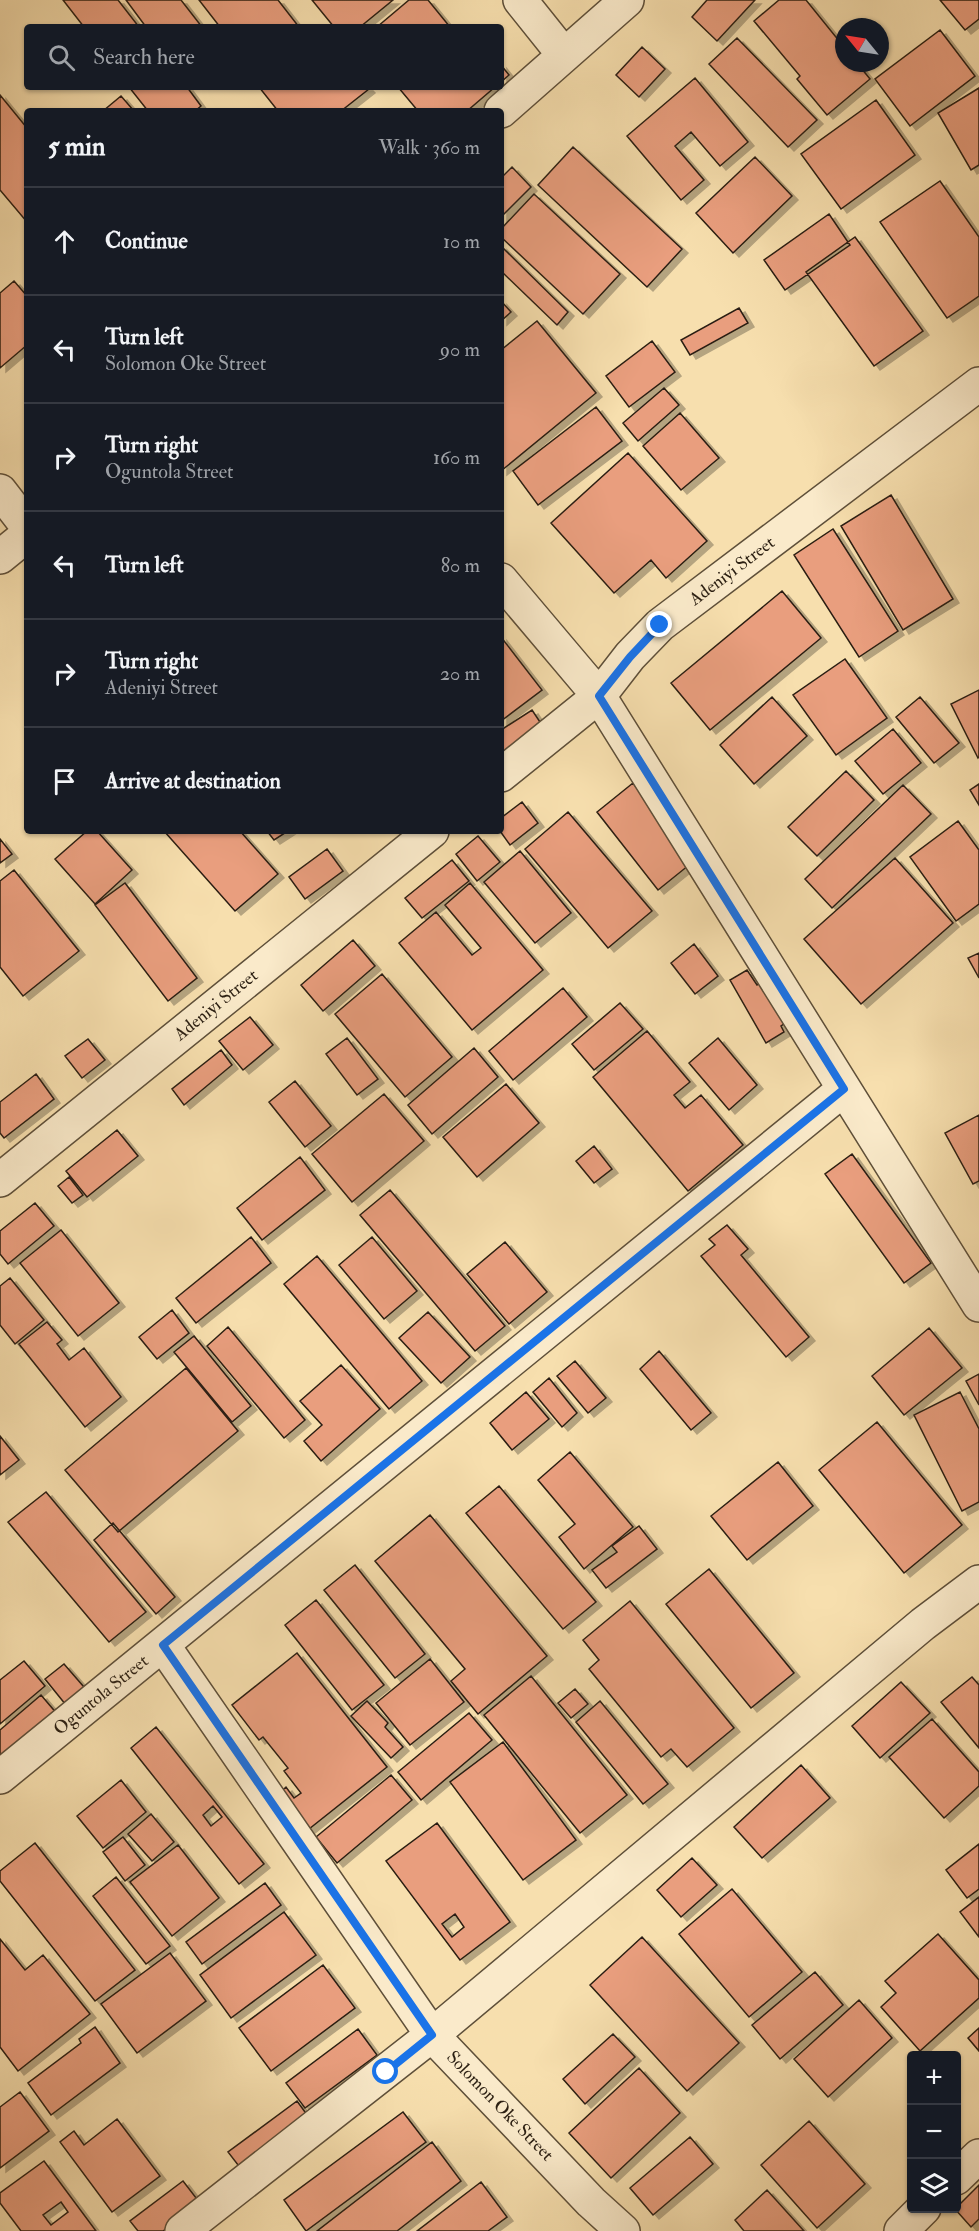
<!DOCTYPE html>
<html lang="en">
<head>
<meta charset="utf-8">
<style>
	body { margin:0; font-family:"IM FELL Double Pica",serif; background:#242831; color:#f1f3f6 }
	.controls { position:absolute; right:18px; bottom:18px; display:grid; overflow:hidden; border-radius:6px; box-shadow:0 2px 4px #0004 }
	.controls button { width:54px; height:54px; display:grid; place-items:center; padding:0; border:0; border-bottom:2px solid #363941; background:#171b24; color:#f1f3f6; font:30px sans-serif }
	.compass { position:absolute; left:835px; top:18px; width:54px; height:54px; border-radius:50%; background:#171b24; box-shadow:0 2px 4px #0004; rotate:300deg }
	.stop { position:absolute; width:18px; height:18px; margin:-14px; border:4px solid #1a73e8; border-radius:50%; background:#fff }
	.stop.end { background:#1a73e8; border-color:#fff; box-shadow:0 2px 6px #0008 }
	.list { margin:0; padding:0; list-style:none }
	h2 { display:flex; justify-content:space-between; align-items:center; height:78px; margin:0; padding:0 24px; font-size:26px }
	h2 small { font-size:20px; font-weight:400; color:#9ea1a6 }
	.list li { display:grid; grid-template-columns:39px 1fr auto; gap:18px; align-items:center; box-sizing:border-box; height:108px; padding:0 24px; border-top:2px solid #363941 }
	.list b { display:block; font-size:22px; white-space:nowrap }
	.list p { margin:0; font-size:20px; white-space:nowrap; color:#9ea1a6 }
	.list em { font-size:20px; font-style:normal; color:#9ea1a6 }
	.icon { flex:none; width:33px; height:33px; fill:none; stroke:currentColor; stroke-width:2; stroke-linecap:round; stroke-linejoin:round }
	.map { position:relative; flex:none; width:979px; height:2231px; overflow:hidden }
	.search { position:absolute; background:#171b24; box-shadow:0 2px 4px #0004; left:24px; top:24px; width:480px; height:66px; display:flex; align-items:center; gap:15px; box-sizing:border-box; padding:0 21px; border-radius:6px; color:#9ea1a6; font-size:22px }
	.panel { position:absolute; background:#171b24; box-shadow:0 2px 4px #0004; left:24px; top:108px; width:480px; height:726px; border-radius:6px }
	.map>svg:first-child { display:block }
</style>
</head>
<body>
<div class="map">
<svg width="979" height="2231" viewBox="0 0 979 2231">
	<defs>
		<filter id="shadow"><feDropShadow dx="6" dy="4" stdDeviation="0" flood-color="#0004"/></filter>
	</defs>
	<rect width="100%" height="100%" fill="#f7dfae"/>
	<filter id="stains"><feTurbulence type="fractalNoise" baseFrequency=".00333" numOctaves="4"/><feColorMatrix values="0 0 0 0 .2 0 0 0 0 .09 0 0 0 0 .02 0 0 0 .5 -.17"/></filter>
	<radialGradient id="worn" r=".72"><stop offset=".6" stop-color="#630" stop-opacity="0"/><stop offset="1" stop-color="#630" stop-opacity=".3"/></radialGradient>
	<path fill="#e99e7e" stroke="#2b1f12" stroke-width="1.5" fill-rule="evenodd" filter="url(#shadow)" d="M63,0h55l21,27h-55z
		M126,0h55l21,27h-56z
		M199,0h79l21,27h-79z
		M312,0h81l-33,27h-26z
		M409,0h19l22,27h-73z
		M707,0h48l-38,41 -25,-24z
		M779,0h27l38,47v16h13l13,16 -43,36 -30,-36 3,-3 -46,-55z
		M940,0h39v19l-14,11z
		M940,30l35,46 -65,50 -35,-47z
		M737,38l80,82 -29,27 -79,-83z
		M642,47l23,22 -26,28 -23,-22z
		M501,65l8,10 -8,7z
		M695,78l53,64 -28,24 -29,-34 -16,14 29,34 -23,20 -54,-64z
		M129,87h58l14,19 -6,5h-47z
		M259,87h108l2,2 -28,22h-63z
		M398,87h97l-28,24h-49z
		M979,88v77l-8,5 -33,-57z
		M0,95l27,33v94l-27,-32z
		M121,96l13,15h-31z
		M876,100l39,55 -74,54 -40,-55z
		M573,147l109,102 -35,38 -109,-102z
		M755,157l37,39 -59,57 -37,-40z
		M512,167l19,20 -30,30v-39z
		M940,181l39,56v59l-32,22 -67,-96z
		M534,194l86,80 -37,40 -82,-77v-8z
		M829,214l21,31 -65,45 -21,-30z
		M855,237l68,94 -49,35 -68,-94z
		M501,246l67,66 -11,13 -56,-54z
		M14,281l13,15v49l-27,23v-75z
		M501,301l10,11 -10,9z
		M739,308l9,15 -58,32 -9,-15z
		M537,321l59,72 -95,78v-121z
		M652,341l23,31 -46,35 -23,-31z
		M664,388l15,17 -41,36 -15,-18z
		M596,407l26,34 -84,64 -25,-34z
		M680,413l39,45 -38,32 -38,-44z
		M628,453l79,88 -41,37 -15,-18 -37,33 -63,-70z
		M891,495l62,104 -50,31 -62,-104z
		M833,529l65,102 -39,26 -65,-102z
		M782,591l39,47 -111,92 -39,-47z
		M501,637l41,53 -41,31z
		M845,659l42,59 -51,37 -43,-60z
		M979,690v67l-1,1 -27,-54z
		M772,697l35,39 -53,48 -34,-39z
		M920,697l39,46 -25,20 -38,-46z
		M532,710l16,24 -47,27v-31z
		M893,729l28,34 -38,31 -28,-33z
		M846,771l28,29 -57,56 -29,-29z
		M633,783l61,78 -36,29 -61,-78z
		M979,784v21l-9,-15z
		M903,785l28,29 -99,94 -27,-29z
		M522,802l16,21 -28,22 -10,-14 1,-13z
		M568,812l84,99 -44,37 -83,-99z
		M958,821l21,29v54l-23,17 -46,-64z
		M87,831h10l35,39 -37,34 -40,-45z
		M164,831h76l38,43 -43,37z
		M267,831h21l-14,9z
		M478,836l22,26 -23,19 -21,-27z
		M0,839l12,15 -12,9z
		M327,849l16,22 -38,28 -16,-22z
		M520,851l51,62 -36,30 -51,-61z
		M895,858l58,65 -92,81 -57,-65z
		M452,860l17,21 -47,37 -17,-20z
		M14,870l65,81 -56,45 -23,-29v-86z
		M125,883l72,95 -29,23 -73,-96z
		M470,883l73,87 -71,60 -73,-87 37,-31 36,43 9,-7 -36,-43z
		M353,940l22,26 -52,45 -22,-26z
		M694,944l24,32 -23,18 -24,-31z
		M979,953v25l-11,-20z
		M747,970l10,15 7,-4 24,40 -7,5 3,6 -18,11 -36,-63z
		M382,974l70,83 -47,40 -70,-83z
		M563,988l24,29 -74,63 -24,-29z
		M620,1003l23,26 -49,41 -22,-26z
		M250,1017l23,28 -30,25 -24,-29z
		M647,1031l43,51 -16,13 11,13 16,-13 42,50 -55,46 -95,-114z
		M347,1038l31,41 -21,16 -31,-41z
		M718,1038l39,47 -28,25 -40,-47z
		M88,1039l17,21 -23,18 -17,-22z
		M474,1048l24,29 -66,57 -24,-29z
		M221,1050l11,15 -48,40 -12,-16z
		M36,1074l18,25 -50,39 -4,-5v-31z
		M295,1081l36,45 -26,21 -36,-45z
		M506,1084l33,39 -62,54 -34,-40z
		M384,1094l40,47 -72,61 -40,-48z
		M979,1115v66l-6,3 -28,-51z
		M117,1130l21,26 -51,41 -21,-26z
		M594,1146l18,23 -18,14 -18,-22z
		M852,1154l79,109 -27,20 -79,-109z
		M300,1157l25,33 -63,50 -25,-32z
		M69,1177l14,18 -11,8 -14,-17z
		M390,1190l115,136 -30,25 -115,-136z
		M35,1203l19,23 -46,38 -8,-10v-23z
		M727,1225l21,24 -7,6 68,82 -23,20 -85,-101 14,-11 -6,-6z
		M61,1230l58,73 -41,33 -58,-73z
		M251,1237l20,26 -75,60 -20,-25z
		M372,1237l45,54 -33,28 -45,-54z
		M505,1242l42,50 -38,32 -42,-50z
		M317,1256l105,125 -33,28 -105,-125z
		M10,1278l34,42 -29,24 -15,-19v-39z
		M172,1310l17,23 -32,26 -18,-22z
		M428,1312l42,45 -29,26 -42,-45z
		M47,1322l15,18 -5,4 12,16 15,-12 37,49 -36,30 -66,-83z
		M228,1327l77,93 -21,18 -77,-92z
		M929,1328l33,40 -58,47 -32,-39z
		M194,1336l57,70 -19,16 -58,-70z
		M659,1351l52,62 -20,17 -51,-61z
		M575,1361l31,37 -18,15 -31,-37z
		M341,1365l39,44 -59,52 -17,-20 18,-16 -22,-24z
		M186,1368l52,63 -120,101 -53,-62z
		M979,1374v31l-13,-24z
		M549,1378l28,35 -15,14 -29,-35z
		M526,1392l23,27 -37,31 -22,-27z
		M960,1392l19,37v73l-17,9 -48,-96z
		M877,1422l85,103 -58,48 -85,-103z
		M0,1436l19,24 -19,15z
		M570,1452l63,75 -49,42 -25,-32 16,-13 -37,-44z
		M778,1462l35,44 -66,54 -36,-44z
		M499,1486l97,116 -33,27 -97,-116z
		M46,1492l100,120 -37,30 -101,-120z
		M430,1515l117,141 -69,58 -27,-33 14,-12 -90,-108z
		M113,1523l62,74 -19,17 -62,-74z
		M639,1526l18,23 -51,39 -14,-18 25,-18 -5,-6z
		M355,1565l70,89 -30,24 -71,-88z
		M709,1569l85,104 -43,35 -85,-104z
		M316,1600l68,85 -32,25 -67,-85z
		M630,1601l104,127 -47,39 -16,-18 -10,8 -72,-88 10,-9 -16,-20z
		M297,1653l90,114 -83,66 -28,-37 10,-9 8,11 7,-5 -17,-22 4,-3 -25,-31 -4,3 -27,-35z
		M430,1659l34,43 -54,43 -34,-42z
		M24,1661l21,25 -45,38v-44z
		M64,1664l26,30 -20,16 -25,-31z
		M531,1676l96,119 -47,38 -96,-118z
		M972,1677l7,8v63l-38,-46z
		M901,1682l29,31 -50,45 -28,-32z
		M575,1689l13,15 -17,14 -13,-15z
		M41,1695l17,20 -58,44v-29z
		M367,1701l21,22 -3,4 18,20 -12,11 -40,-42z
		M600,1701l68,83 -25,20 -67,-82z
		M469,1713l23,27 -71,60 -23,-28z
		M932,1719l47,53v14l-35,32 -55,-61z
		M156,1727l108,137 -25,20 -108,-136zM213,1806l9,11 -11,9 -8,-11z
		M503,1742l73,98 -53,40 -73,-98z
		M801,1765l29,33 -68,60 -28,-31z
		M391,1775l21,25 -75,63 -21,-26z
		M121,1780l25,32 -43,36 -26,-32z
		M151,1814l23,28 -22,19 -24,-27z
		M437,1823l73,99 -50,38 -74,-99zM455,1914l9,13 -12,10 -10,-13z
		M123,1837l22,28 -20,16 -22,-29z
		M35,1843l100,127 -40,31 -95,-120v-10z
		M979,1844v45l-12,9 -21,-28z
		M178,1845l41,53 -47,38 -42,-54z
		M692,1858l25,27 -36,32 -24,-27z
		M116,1877l54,69 -24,18 -53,-68z
		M265,1883l16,22 -79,59 -16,-22z
		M732,1889l70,83 -53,45 -70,-83z
		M979,1897v40l-19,-25z
		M284,1912l32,43 -85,63 -31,-43z
		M938,1934l41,46v18l-59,53 -39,-44 15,-14 -11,-12z
		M642,1937l97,106 -52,48 -97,-106z
		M0,1939l25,31 18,-15 47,59 -72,57 -18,-24z
		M170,1953l36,48 -69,52 -36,-49z
		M323,1965l32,43 -84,63 -32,-43z
		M815,1972l28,33 -63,54 -28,-34z
		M859,2000l33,38 -64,59 -34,-38z
		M95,2027l25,36 -69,52 -23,-32 53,-40 -2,-4z
		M979,2028v23l-11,-13z
		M358,2029l19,26 -72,53 -19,-25z
		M613,2034l22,23 -50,47 -22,-25z
		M639,2068l41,45 -69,65 -42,-45z
		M20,2092l29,39 -49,37v-61z
		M297,2101l16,22 -68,51 -17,-22z
		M403,2112l23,30 -120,89 -22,-31z
		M117,2119l43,57 -48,36 -52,-70 14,-11 10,14z
		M809,2121l56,63 -48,44 -56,-63z
		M690,2137l23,27 -60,51 -23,-27z
		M432,2142l29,39 -64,50h-80z
		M44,2161l52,70h-75l-21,-28v-10zM61,2202l7,10 -17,13 -8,-10z
		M183,2181l17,22 -37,28h-25l-8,-10z
		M481,2182l26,35 -19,14h-71z
		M979,2185v34l-8,8 -16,-18z
		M767,2190l37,41h-60l-9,-11z"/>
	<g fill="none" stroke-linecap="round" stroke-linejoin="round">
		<defs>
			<path id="street" d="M520,0l44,55
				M501,111l126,-111
				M0,491l27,35
				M0,557l27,-22
				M501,580l98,116 380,609
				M501,775l98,-79 31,-40 30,-31 319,-241
				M0,1180l432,-349
				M163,1645l269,390 159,167 32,29
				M0,1777l844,-688
				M956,2178l23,-22
				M182,2231l250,-196 491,-411 56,-42
				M901,2231l23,-23"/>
		</defs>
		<use href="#street" stroke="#5e4f39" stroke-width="36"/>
		<use href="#street" stroke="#faeaca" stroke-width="33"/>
	</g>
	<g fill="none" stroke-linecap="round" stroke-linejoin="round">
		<path stroke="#1a73e8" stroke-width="8" d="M386,2072l46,-37 -269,-390 681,-556 -245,-393 31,-39 30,-32"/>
	</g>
	<g text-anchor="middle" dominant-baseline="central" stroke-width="4.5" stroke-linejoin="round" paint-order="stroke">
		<g font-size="18" fill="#2b1f12" stroke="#faeaca">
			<text transform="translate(732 571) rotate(-37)">Adeniyi Street</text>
			<text transform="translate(216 1005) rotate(-39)">Adeniyi Street</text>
			<text transform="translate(101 1695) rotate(-39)">Oguntola Street</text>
			<text transform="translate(500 2106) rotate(46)">Solomon Oke Street</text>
		</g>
	</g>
	<rect width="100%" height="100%" filter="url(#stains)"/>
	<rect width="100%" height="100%" fill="url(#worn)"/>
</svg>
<div class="controls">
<button>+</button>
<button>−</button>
<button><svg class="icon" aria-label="layers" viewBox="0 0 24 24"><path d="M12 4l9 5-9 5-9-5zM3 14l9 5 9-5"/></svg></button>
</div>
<svg class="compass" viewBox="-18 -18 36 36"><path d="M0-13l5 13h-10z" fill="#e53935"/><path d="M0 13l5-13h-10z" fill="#9ea1a6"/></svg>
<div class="stop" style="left:386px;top:2072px"></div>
<div class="stop end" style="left:660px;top:625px"></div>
<div class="search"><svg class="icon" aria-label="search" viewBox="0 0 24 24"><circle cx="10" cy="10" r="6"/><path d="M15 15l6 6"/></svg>Search here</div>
<section class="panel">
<h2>5 min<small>Walk · 360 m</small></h2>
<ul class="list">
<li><svg class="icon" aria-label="ahead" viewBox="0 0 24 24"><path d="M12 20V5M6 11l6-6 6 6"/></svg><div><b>Continue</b></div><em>10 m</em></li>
<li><svg class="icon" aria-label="left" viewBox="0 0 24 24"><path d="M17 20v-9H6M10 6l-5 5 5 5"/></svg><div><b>Turn left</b><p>Solomon Oke Street</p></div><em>90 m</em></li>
<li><svg class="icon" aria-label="right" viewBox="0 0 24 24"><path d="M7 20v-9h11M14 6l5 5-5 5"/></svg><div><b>Turn right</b><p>Oguntola Street</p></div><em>160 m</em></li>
<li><svg class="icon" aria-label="left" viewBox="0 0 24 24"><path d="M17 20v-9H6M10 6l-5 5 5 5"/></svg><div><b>Turn left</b></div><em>80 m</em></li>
<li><svg class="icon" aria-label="right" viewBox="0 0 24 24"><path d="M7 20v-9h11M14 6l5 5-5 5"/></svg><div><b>Turn right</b><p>Adeniyi Street</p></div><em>20 m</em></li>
<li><svg class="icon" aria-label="arrive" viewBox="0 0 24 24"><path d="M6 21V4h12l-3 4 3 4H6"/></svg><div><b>Arrive at destination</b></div></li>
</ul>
</section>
</div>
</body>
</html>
